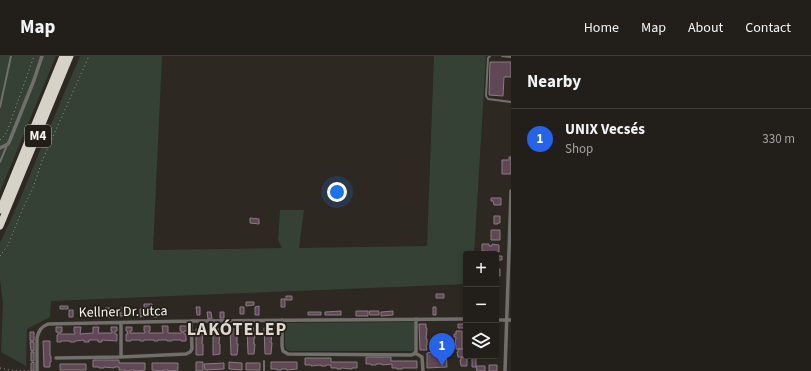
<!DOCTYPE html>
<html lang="en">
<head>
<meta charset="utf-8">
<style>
	body { margin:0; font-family:"Source Sans 3",sans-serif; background:#2a2722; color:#f1f3f6 }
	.controls { position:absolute; right:12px; bottom:12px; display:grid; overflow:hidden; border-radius:4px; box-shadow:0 2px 6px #0003 }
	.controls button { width:36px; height:36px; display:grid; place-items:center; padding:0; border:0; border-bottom:1px solid #3f3c38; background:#221e19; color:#f1f3f6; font:20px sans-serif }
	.you { position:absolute; left:337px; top:136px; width:14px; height:14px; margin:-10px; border:3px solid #fff; border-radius:50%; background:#1a73e8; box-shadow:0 0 0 6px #1a73e833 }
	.badge { display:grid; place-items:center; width:26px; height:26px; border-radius:50%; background:#2563eb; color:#fff; font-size:13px; font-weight:700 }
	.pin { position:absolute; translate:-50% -33px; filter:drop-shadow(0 1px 2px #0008) }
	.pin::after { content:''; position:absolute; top:21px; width:14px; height:12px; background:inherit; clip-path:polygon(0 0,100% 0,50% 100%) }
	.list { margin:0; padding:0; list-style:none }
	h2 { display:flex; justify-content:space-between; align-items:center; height:52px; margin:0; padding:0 16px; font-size:17px }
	h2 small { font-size:13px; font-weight:400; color:#a2a2a2 }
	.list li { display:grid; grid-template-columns:26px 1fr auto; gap:12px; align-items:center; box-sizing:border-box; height:60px; padding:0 16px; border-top:1px solid #3f3c38 }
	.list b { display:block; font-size:15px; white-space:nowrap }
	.list p { margin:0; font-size:13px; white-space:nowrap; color:#a2a2a2 }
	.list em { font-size:13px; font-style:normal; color:#a2a2a2 }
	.icon { flex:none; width:22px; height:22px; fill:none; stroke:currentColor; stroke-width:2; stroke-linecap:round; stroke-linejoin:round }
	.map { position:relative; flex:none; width:511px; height:315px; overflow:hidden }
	header { display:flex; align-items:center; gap:24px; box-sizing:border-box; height:56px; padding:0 20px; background:#221e19; border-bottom:1px solid #3f3c38 }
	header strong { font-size:19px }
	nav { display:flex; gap:22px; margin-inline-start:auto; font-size:14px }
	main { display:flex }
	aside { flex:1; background:#221e19 }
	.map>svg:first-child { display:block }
</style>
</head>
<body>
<header>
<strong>Map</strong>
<nav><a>Home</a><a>Map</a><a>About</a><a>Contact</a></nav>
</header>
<main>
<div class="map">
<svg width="511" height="315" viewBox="0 0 511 315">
	<rect width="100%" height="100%" fill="#2d2821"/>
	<path fill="#354134" d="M0,0h56l-56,136z
		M80,0h82l-9,194 129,-2 -4,-8 2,-30h24l-5,38 128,-2 7,-190h52l-12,198h-8v30l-415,17 -1,16 -23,12 -1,37 -25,-14 2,-49 -3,-24v-36l21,-46 22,-54z
		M414,266v27l-1,2h-123l-4,-2 -1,-4v-22z"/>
	<path fill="#614756" stroke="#867c82" d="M490,6h21v15h-7l-1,19 -14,-1z
		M509,101h2v17h-9v-14h7z
		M491,142h10v7h-7l-1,-4h-2z
		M494,160h6v7h-2v1h-4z
		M250,162l9,1v5l-9,-1z
		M491,174h9v10h-9z
		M482,188h7v2h3v-2l7,1v7l-17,-1z
		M496,200h6v4h-6z
		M496,213h4v7l-4,-1z
		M436,238h8v4h-8z
		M286,240h6v4h-6z
		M281,243h4v8h-4z
		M246,246h8v3l-8,1z
		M144,248h8v4h-8z
		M60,250h8v3h-8z
		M259,250v9h-4v-8z
		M196,251h4v8h-3z
		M240,251h4v7h-4z
		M433,251h3v8h-3z
		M105,252h5v9h-5z
		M120,252h4v8h-4z
		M140,253h4v7l-4,1z
		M153,253h4v8h-3z
		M69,254h4v7h-4z
		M341,255v4h-16v-3z
		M356,255h12v5h-12z
		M369,255h10v4h-9z
		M393,255v4l-12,1v-4z
		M207,256h4l1,7h-4z
		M220,256h4v6h-4z
		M308,256h13v3h-13z
		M419,268h7v4h1l-1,11h1v6h-1l1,5h-7z
		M458,268h8v4h-8z
		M144,270h6v5h-1v2h14l-1,-7h6v7h14v-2h-2v-5h7v5h-3v3h2v7h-5v-1h-9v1h-5v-1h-9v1h-4v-1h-10v1h-4v-1h-9v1h-5v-7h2l-1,-3h-1v-4h6v4h-2v2h15v-2h-1z
		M56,271h6v5h-2v2h15v-2h-1v-5h7l-1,7 13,-1v-6h6l-1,6h14v-2h-1v-4h6v4h-2v3h2v7l-15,-1v2h-4v-2h-9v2h-5v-2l-9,1v1h-5v-1h-9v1h-4v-7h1v-3h-2z
		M254,272l1,10h-1v6h1l-1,10h-6l-1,-25z
		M264,272h7v4h1l-1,11h1l-1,11h-6z
		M196,273h6v4h1l-1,11h1v11h-7z
		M213,273h6v4h1l-1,11h1v10l-7,1z
		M230,273h7v15h1l-1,11h-6z
		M456,275h6v18h-6v-4h-1l1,-8h-2v-3h2z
		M30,276h4v9h-4z
		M43,285h7v15h1v6h-1v5h-6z
		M30,286h4v9h-3z
		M433,293h13l1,18 -20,1v-15l5,-1z
		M458,293h6v8h-6l-1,-5h1z
		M31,296h3v9h-3z
		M472,300h4v11h-4z
		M366,301h25v4h26v7h-15v1h-5v-1h-5v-4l-10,1v-1h-6v1h-5v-1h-5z
		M461,301h6v9h-6l-1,-6h1z
		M305,302h26v4h26v6h-5v1l-11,-1v1h-4v-1h-6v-3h-5v1h-5v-1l-10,1v-1h-6z
		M93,304h26v3h26v7l-10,1v-1h-5l-1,1h-4v-1h-6v-3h-5v1l-10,-1v1h-5v-1h-6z
		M34,306v9h-3v-8z
		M196,306h7v9h-7z
		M229,306l13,1v7l-13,-1z
		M271,306h26v7l-10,1v-1h-6v1h-4v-1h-6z
		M152,307h26v7l-10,1v-1h-5v1l-11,-1z
		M224,307v6l-19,1 -1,-6z
		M246,307h14v7h-14z
		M60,308h26v6h-26z
		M489,309h8v6h-8z
		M476,310h9v5h-8z"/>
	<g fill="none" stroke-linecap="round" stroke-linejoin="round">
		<path stroke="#97938d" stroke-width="1" stroke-dasharray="1 3" stroke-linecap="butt" d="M0,84l5,-5 3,-6 26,-73
			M0,200l8,-11 15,-37 10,-20 9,-27 47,-105
			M0,312l10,2 19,1"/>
		<path stroke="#716f6b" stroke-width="2" d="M490,0l-2,2 -2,38 2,3 23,3
			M502,0l9,1
			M0,51l11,-51
			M0,106l7,-17
			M264,305v10"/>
		<path stroke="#716f6b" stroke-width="3.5" d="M0,92l8,-4 2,-4 24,-60 8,-24
			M282,264v26l1,5 5,3 123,1 3,-1 2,-3v-32
			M496,264h15
			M415,297l7,4 1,14
			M121,301v-33
			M56,302l65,-1 65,-3 4,-2 2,-3 -1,-28
			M37,315v-33c2,-8 4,-11 11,-14l143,-3 275,-2
			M505,315l6,-180"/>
		<path stroke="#d7d2c8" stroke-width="7" d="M0,154l63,-154
			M0,170l70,-170"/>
	</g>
	<g text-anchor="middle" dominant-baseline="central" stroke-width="3.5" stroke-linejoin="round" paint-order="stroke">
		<rect fill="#231f18" stroke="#b7b3ae" stroke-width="1" x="25" y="69" width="26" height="22" rx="3"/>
		<g font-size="13" font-weight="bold" fill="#f6f3ee">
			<text x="38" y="80">M4</text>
		</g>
		<g font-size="14" fill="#f6f3ee" stroke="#231f18">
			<text transform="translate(123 256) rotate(-1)">Kellner Dr. utca</text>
		</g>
		<g font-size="18" font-weight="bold" letter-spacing="1" fill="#dfd9cf" stroke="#231f18">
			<text x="237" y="273">LAKÓTELEP</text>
		</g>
	</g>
</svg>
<div class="controls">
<button>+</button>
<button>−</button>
<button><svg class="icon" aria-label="layers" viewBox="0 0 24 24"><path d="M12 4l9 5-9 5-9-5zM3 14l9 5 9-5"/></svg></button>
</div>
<div class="you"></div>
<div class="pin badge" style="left:442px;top:310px">1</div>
</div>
<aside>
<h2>Nearby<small></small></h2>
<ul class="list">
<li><span class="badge">1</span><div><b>UNIX Vecsés</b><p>Shop</p></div><em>330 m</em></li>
</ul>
</aside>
</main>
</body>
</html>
